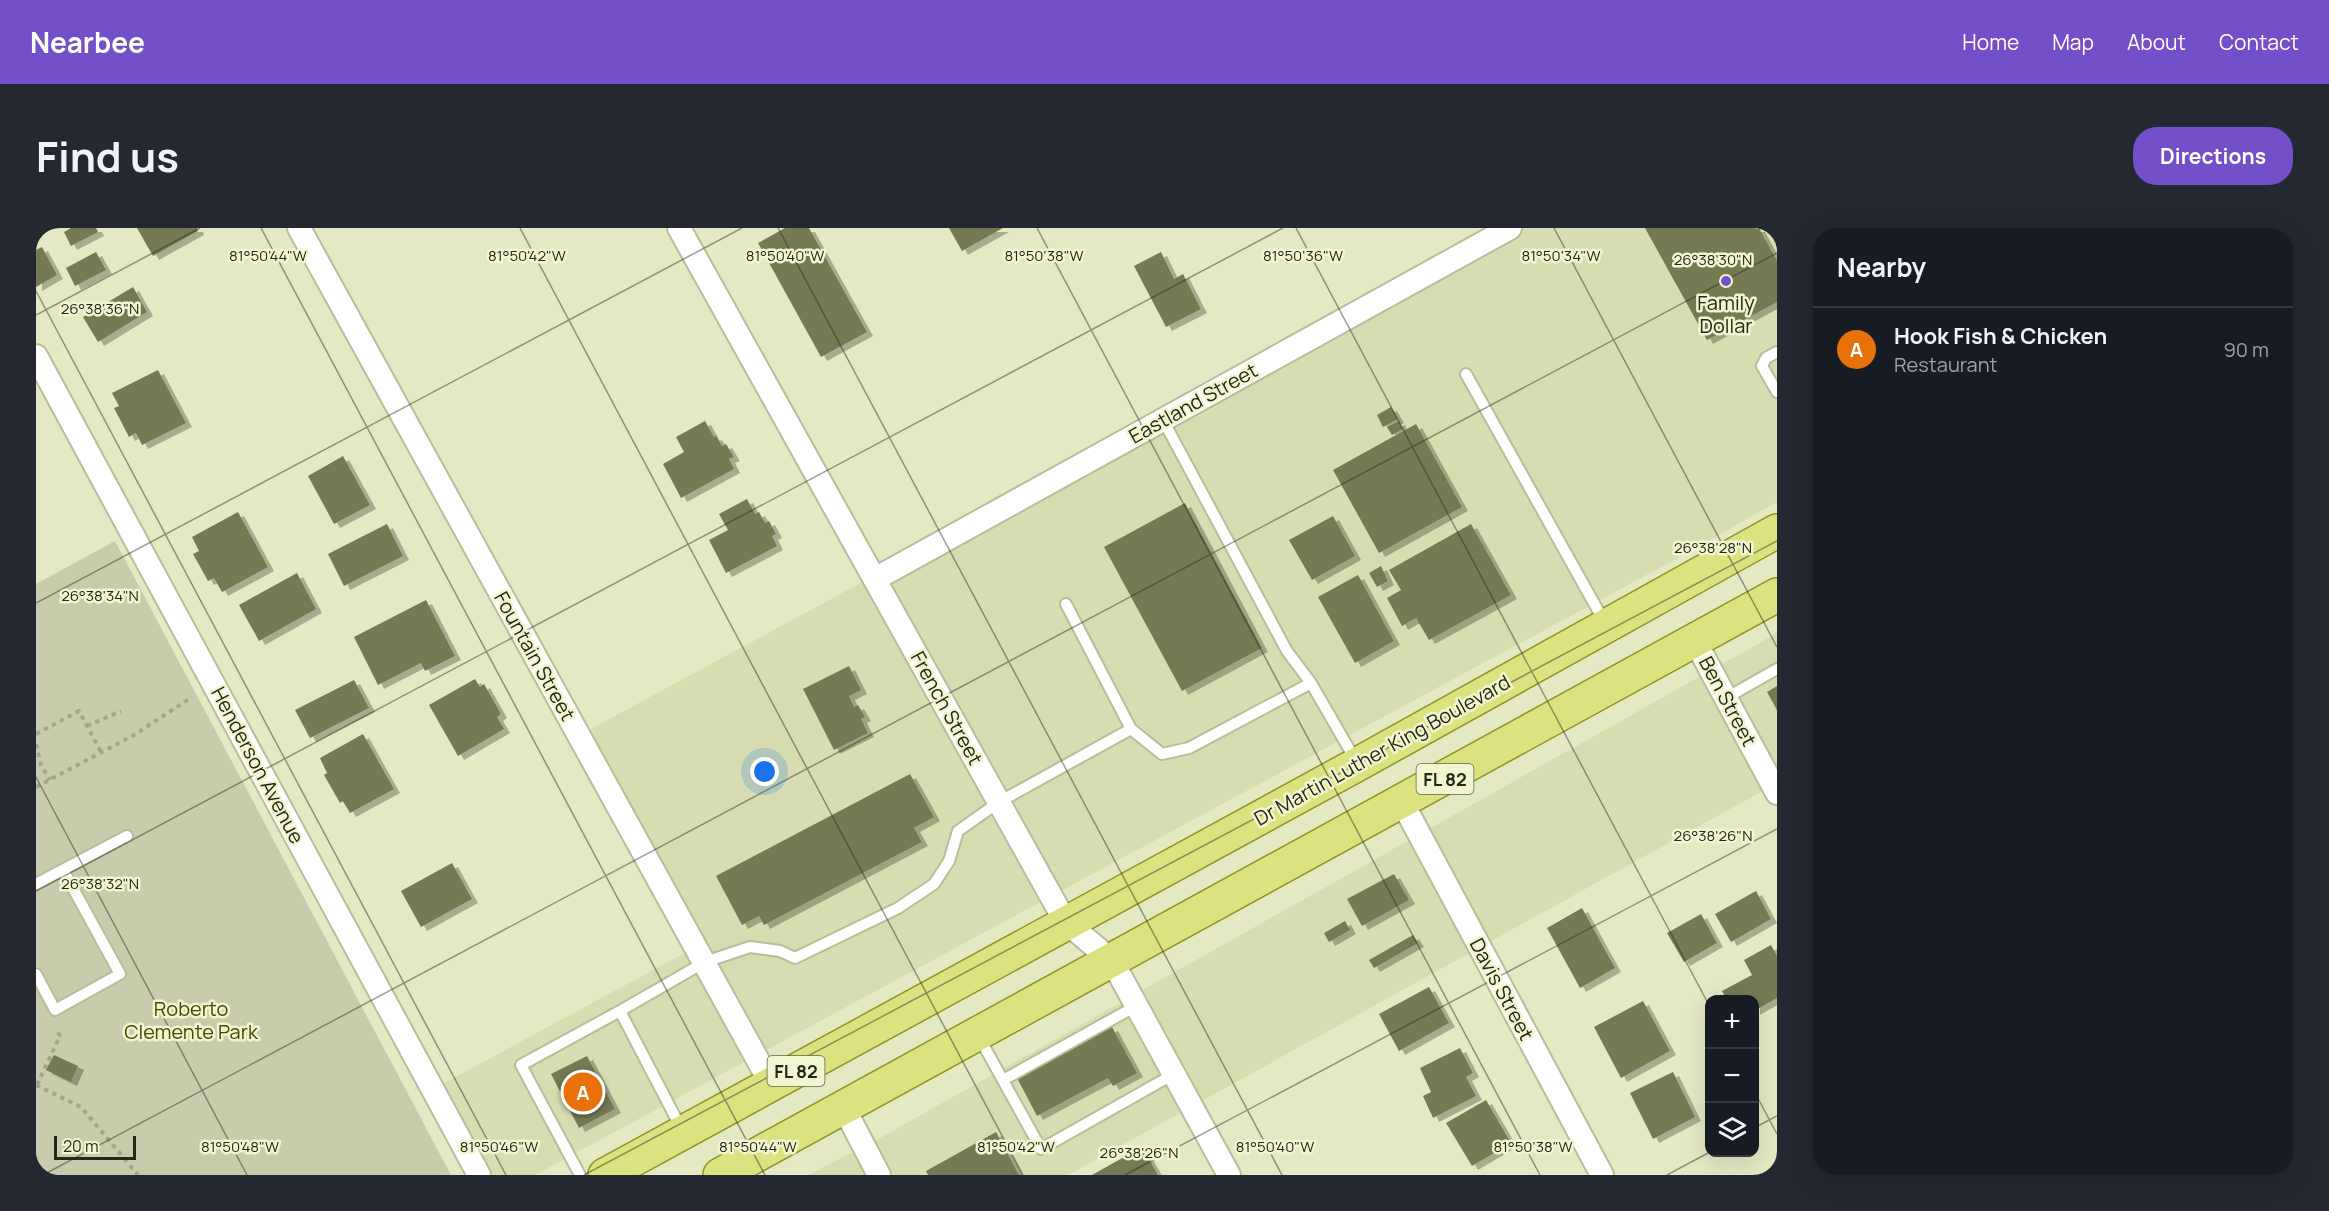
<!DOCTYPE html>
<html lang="en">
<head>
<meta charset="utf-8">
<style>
	body { margin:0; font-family:Manrope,sans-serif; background:#242831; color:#f1f3f6 }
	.controls { position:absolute; right:18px; bottom:18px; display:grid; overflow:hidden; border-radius:12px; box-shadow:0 6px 24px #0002 }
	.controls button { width:54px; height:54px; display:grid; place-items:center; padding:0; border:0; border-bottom:2px solid #363941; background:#171b24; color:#f1f3f6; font:30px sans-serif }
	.scale { position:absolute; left:18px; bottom:15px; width:82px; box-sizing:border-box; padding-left:6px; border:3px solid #262719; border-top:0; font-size:16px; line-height:21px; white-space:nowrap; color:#262719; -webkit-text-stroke:4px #f2f6d0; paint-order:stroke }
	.you { position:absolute; left:729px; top:544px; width:21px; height:21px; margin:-15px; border:4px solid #fff; border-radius:50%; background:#1a73e8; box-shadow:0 0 0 9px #1a73e833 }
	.badge { display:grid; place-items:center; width:39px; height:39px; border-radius:50%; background:#734fc9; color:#fff; font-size:20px; font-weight:700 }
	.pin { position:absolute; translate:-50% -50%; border:3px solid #fff; box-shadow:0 2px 6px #0006 }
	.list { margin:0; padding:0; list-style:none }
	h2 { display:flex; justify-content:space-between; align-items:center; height:78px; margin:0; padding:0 24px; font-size:26px }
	h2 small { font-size:20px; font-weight:400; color:#9ea1a6 }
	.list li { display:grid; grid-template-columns:39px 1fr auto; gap:18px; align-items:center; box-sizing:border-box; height:84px; padding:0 24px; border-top:2px solid #363941 }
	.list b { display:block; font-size:22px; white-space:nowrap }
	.list p { margin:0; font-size:20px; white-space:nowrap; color:#9ea1a6 }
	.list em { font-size:20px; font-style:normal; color:#9ea1a6 }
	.icon { flex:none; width:33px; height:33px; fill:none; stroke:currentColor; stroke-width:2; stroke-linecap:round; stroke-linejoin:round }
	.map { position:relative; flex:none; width:1741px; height:947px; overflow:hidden; border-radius:24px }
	header { display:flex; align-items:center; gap:36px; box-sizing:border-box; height:84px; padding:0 30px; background:#734fc9; color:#fff }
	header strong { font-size:28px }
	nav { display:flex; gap:33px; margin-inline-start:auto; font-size:21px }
	.intro { display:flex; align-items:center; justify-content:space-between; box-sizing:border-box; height:144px; padding:0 36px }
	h1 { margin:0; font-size:42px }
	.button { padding:15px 27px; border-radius:24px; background:#734fc9; color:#fff; font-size:21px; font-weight:700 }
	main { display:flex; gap:36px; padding:0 36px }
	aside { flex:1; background:#171b24; border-radius:24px; box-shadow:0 6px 24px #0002 }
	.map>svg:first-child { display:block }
</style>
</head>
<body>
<header>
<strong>Nearbee</strong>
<nav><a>Home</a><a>Map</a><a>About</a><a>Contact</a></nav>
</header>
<div class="intro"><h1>Find us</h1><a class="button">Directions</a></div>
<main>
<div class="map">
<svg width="1741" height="947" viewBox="0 0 1741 947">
	<defs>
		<filter id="shadow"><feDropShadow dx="6" dy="4" stdDeviation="0" flood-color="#0004"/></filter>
	</defs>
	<rect width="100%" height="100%" fill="#e4e9c3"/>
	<path fill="#d8ddb1" d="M1481,0h260v274l-86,49 -1156,624h-70l-43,-80 283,-153 -118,-211z
		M1741,405v150l-709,392h-260l72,-37z"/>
	<path fill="#c9ccac" d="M79,313l336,634h-415v-591z"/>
	<path fill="#767a53" filter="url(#shadow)" d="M35,0h25l2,4 -27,14 -7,-14z
		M101,0h60l1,3 -45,25z
		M749,0h24l58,104 -46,25 -63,-114z
		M913,0h54l-41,23z
		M1609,0h114l18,33v41l-70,38z
		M6,19l15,28 -21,12v-37z
		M60,24l10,18 -31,16 -9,-18z
		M1125,24l13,27 9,-5 18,35 -35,18 -32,-61z
		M97,59l14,25 -49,30 -15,-25z
		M122,142l28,53 -44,22 -6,-12 -7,4 -15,-29 5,-2 -7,-13z
		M1355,179l7,12 -15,8 -6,-12z
		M669,193l9,16 2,-1 6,10 4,-2 8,13 -5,2 5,10 -53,29 -18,-34 21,-12 -8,-15z
		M1363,193l4,8 -11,6 -5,-8z
		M1380,196l46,83 -83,46 -46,-83z
		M307,228l27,49 -36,19 -26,-48z
		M711,271l8,15 4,-2 6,11 4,-2 7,13 -4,2 5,10 -51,27 -17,-33 19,-10 -9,-16z
		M1149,275l77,145 -80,43 -78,-144z
		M202,284l30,55 -46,25 -8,-14 -6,3 -15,-27 6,-3 -7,-14z
		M1297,288l22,40 -43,24 -23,-40z
		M351,296l16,32 -59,30 -16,-32z
		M1435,296l40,71 -82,45 -13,-22 -14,8 -15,-28 14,-8 -12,-20z
		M1345,338l7,15 -11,6 -8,-14z
		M261,345l19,36 -57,32 -20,-36z
		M1322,347l36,66 -39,22 -37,-66z
		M390,372l29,56 -30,15 -4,-8 -43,22 -24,-48z
		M813,438l12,24 -12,6 5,11 4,-2 7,12 -4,2 7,14 -34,17 -31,-61z
		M439,451l5,8 4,-3 17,30 -4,3 7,12 -46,27 -29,-51z
		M318,452l15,28 -59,30 -15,-28z
		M1741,458v24l-10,-18z
		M327,506l31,55 -44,24 -7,-12 -3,2 -16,-28 3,-2 -7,-15z
		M874,546l24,43 -20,11 8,14 -158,83 -5,-9 -17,9 -26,-49z
		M416,635l20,36 -51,28 -20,-36z
		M1358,646l15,26 -47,26 -15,-27z
		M1720,663l15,28 -40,23 -16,-28z
		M1546,680l33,60 -35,20 -33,-60z
		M1665,686l16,29 -33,19 -17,-29z
		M1309,693l5,9 -21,12 -5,-9z
		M1377,707l5,8 -44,25 -5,-8z
		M1735,717l6,11v42l-23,13v-11h-27l-5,-9 30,-16 -8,-15z
		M1393,759l20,36 -50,28 -20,-37z
		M1607,773l27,50 -49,27 -27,-51z
		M1076,799l25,46 -24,13 -5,-8 -71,38 -20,-38z
		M1424,820l13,25 -7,4 10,19 -43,22 -10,-22 8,-4 -11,-24z
		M18,827l24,11 -7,16 -25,-12z
		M551,828l28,53 -36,19 -28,-54z
		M1637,844l22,45 -42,22 -23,-46z
		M1450,872l25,43 -39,23 -26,-43z
		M960,904l23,43h-91l-2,-4z
		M1106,919l16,28h-66z"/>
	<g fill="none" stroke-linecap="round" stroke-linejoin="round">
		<defs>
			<path id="service" d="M1741,124l-11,6 -4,8 15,26
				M1430,146l139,249
				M1127,192l124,231 24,32 45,78
				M1030,376l65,125
				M1690,470l51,-29
				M0,656l91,-48
				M0,746l19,36 65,-36 -57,-104
				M943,809l62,112 133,-75
				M967,852l133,-74
				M645,900l-61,-117 85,-49 45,-15 30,4 15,7 103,-50 36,-24 15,-23 9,-30 41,-29 132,-73 31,25 27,-6 122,-65
				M544,947l-59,-110 99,-54"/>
			<path id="minor" d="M263,0l472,856
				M643,0l386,693 47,40 117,214
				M0,128l443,819
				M839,351l635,-351
				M1659,413l82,152
				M1366,574l200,373
				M808,880l35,67"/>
			<path id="primary" d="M569,947l753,-411 419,-233
				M684,947l1057,-580"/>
		</defs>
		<use href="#service" stroke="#b9bd99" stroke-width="14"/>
		<use href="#minor" stroke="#b9bd99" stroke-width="26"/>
		<use href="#primary" stroke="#8f9425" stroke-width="36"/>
		<path stroke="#a3a689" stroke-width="4" stroke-dasharray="4.5 4.5" stroke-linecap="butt" d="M51,498l34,-15
			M0,506l43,-23 22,41
			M0,516l5,21 9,15
			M0,559l98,-52 58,-38
			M0,857l45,22 57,68
			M1,857l23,-49 -4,-7"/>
		<use href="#service" stroke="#fff" stroke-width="10"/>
		<use href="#minor" stroke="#fff" stroke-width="22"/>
		<use href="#primary" stroke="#dde280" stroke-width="33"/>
	</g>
	<path fill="none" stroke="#262719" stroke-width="1.5" stroke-opacity="0.45" d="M225,0l504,947M484,0l503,947M742,0l504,947M1001,0l503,947M1260,0l414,779M1518,0l223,419M0,63l470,884M0,87l164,-87M0,375l706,-375M0,549l211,398M0,663l1247,-663M1718,863l23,43M1718,900l23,-12M7,947l1734,-922M548,947l1193,-634M1089,947l652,-346M1631,947l43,-23"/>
	<circle fill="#734fc9" stroke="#f2f6d0" stroke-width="2" cx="1690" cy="53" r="6"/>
	<g text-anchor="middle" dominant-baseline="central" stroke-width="5" stroke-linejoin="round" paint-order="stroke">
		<g fill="#f2f6d0" stroke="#636550" stroke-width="1.5">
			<rect x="1380.5" y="536" width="57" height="30" rx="4.5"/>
			<rect x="731.5" y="828" width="57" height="30" rx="4.5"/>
		</g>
		<g font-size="18" font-weight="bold" fill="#262719">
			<text x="1409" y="551">FL 82</text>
			<text x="760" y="843">FL 82</text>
		</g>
		<g font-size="20" fill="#262719" stroke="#f2f6d0">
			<text x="1690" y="74">Family<tspan x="1690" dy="23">Dollar</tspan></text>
		</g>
		<g font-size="20" fill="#262719" stroke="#f2f6d0">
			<text transform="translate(1157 175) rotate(-29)">Eastland Street</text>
			<text transform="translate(499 428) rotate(61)">Fountain Street</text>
			<text transform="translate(1692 473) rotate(62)">Ben Street</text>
			<text transform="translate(911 480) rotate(61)">French Street</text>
			<text transform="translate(1346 522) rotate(-29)">Dr Martin Luther King Boulevard</text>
			<text transform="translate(222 537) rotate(62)">Henderson Avenue</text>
			<text transform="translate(1466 761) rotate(62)">Davis Street</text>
		</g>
		<g font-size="20" fill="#464a02" stroke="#f2f6d0">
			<text x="155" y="780">Roberto<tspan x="155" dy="23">Clemente Park</tspan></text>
		</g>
	</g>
	<g font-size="15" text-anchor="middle" fill="#262719" stroke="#f2f6d0" stroke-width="5" stroke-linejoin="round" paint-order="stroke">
		<text x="232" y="33">81°50'44"W</text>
		<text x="491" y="33">81°50'42"W</text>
		<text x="749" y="33">81°50'40"W</text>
		<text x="1008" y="33">81°50'38"W</text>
		<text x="1267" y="33">81°50'36"W</text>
		<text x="1525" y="33">81°50'34"W</text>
		<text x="1677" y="37">26°38'30"N</text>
		<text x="64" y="86">26°38'36"N</text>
		<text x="1677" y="325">26°38'28"N</text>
		<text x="64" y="373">26°38'34"N</text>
		<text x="1677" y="613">26°38'26"N</text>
		<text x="64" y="661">26°38'32"N</text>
		<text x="204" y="924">81°50'48"W</text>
		<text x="463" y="924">81°50'46"W</text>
		<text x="722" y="924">81°50'44"W</text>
		<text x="980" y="924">81°50'42"W</text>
		<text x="1239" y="924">81°50'40"W</text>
		<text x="1497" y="924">81°50'38"W</text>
		<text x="1103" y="930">26°38'26"N</text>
	</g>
</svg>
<div class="controls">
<button>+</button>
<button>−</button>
<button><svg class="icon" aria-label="layers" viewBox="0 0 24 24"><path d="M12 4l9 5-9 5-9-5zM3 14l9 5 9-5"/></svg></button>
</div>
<div class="scale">20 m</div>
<div class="you"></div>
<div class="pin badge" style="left:547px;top:864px;background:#e8710a">A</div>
</div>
<aside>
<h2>Nearby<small></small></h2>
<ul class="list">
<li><span class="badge" style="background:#e8710a">A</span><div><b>Hook Fish &amp; Chicken</b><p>Restaurant</p></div><em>90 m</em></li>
</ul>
</aside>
</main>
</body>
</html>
